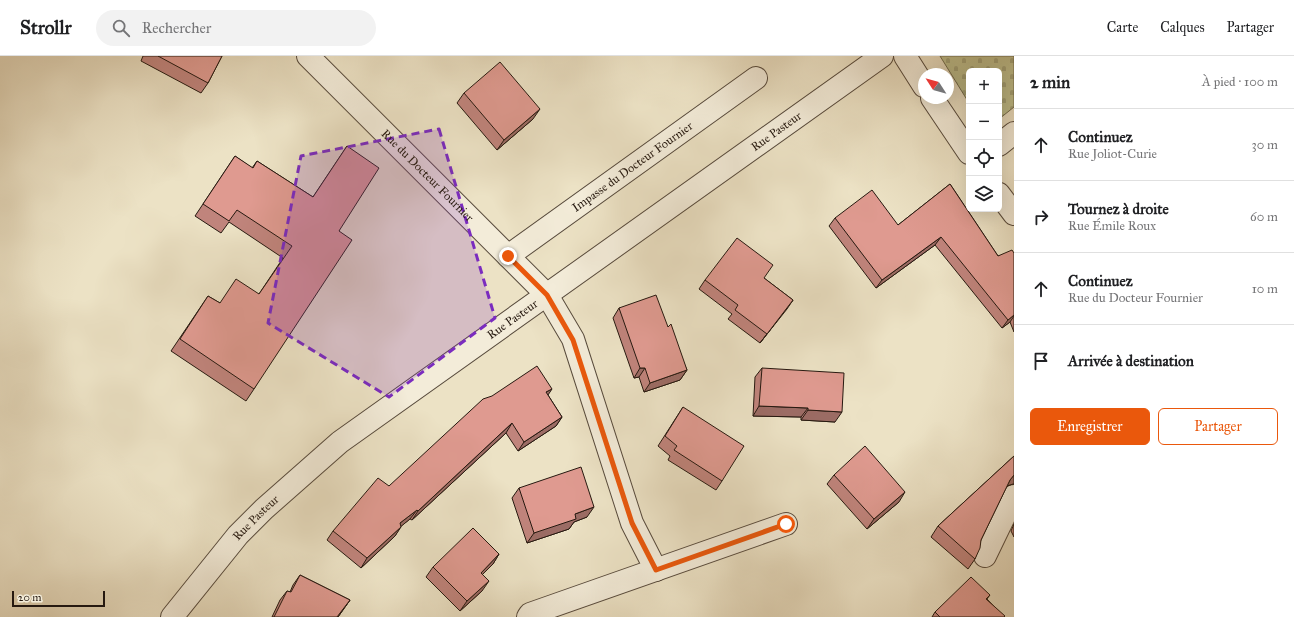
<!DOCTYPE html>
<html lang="fr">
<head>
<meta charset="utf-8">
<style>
	body { margin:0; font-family:"IM FELL Great Primer",serif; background:#f2f2f2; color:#202124 }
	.controls { position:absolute; right:12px; top:12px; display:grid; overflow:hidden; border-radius:6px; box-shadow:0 4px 16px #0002 }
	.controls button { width:36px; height:36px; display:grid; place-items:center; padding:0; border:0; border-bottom:1px solid #e0e0e0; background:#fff; color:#202124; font:20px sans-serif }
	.compass { position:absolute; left:918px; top:12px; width:36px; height:36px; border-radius:50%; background:#fff; box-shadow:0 4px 16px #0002; rotate:306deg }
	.scale { position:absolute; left:12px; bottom:10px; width:93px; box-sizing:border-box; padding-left:4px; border:2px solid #261910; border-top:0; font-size:11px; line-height:14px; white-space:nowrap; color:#261910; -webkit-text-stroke:3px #f3ecd9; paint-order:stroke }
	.stop { position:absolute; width:12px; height:12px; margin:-9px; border:3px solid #ea580c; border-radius:50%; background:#fff }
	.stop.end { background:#ea580c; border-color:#fff; box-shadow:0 1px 4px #0008 }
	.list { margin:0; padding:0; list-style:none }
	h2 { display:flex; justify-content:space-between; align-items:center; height:52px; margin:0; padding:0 16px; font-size:17px }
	h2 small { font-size:13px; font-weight:400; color:#757577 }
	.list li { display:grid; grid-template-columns:26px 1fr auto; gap:12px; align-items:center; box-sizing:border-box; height:72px; padding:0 16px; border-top:1px solid #e0e0e0 }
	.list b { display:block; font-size:15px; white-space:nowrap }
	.list p { margin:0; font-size:13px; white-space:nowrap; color:#757577 }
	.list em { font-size:13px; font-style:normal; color:#757577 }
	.actions { display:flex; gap:8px; padding:12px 16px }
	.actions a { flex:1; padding:9px 0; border:1px solid #ea580c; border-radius:6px; text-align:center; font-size:14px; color:#ea580c }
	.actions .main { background:#ea580c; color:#fff }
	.icon { flex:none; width:22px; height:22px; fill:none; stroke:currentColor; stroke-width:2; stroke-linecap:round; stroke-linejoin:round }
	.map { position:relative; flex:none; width:1014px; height:561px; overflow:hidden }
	header { display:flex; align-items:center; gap:24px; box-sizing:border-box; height:56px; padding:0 20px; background:#fff; border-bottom:1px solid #e0e0e0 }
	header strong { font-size:19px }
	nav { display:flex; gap:22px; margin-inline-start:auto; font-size:14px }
	.search { width:280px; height:36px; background:#f2f2f2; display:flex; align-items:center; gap:10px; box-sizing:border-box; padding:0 14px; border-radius:22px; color:#757577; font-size:15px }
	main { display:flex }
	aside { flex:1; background:#fff }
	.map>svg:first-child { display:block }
</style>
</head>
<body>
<header>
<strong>Strollr</strong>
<div class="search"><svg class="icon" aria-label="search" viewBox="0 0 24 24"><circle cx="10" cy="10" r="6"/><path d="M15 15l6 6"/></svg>Rechercher</div>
<nav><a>Carte</a><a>Calques</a><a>Partager</a></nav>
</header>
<main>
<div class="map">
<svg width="1014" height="561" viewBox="0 0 1014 561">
	<defs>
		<pattern id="cemetery-stones" width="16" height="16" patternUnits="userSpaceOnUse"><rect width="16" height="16" fill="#bfc190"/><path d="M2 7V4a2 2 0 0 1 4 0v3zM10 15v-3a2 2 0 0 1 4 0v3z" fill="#a4a57b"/></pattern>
	</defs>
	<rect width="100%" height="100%" fill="#ece2c5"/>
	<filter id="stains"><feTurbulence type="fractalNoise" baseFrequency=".005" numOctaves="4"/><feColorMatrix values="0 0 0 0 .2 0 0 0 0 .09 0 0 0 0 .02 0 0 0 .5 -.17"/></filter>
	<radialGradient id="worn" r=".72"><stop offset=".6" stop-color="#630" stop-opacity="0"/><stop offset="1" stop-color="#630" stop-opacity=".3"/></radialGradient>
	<path fill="url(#cemetery-stones)" stroke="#726d50" d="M940,0h74v51l-15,12v-48h-30v32z"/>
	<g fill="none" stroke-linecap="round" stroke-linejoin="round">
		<defs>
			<g id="minor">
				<path id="s1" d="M308,0l239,239 26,44 59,184 24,47"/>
				<path d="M905,0l19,30"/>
				<path d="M932,42l37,55"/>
				<path d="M999,89l15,-12"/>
				<path d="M999,138l15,20"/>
				<path id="s2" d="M508,200l248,-178"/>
				<path d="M985,500l29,-60"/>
				<path id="s3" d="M172,561l66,-82 26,-26 76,-67 542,-386"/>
				<path d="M528,561l2,-3 256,-90"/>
			</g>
		</defs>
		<use href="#minor" stroke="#584b3d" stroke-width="24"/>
		<use href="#minor" stroke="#f3ecd9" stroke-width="22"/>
	</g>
	<path fill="#c0847c" stroke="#261910" d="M143,0h79l-14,27 -7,10 -60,-32z
		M464,37l69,26 -36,31 -40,-47z
		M347,90l-8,85 -85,158 -8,12 -75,-50 37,-55 12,7 39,-9 24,-36 -54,-36 -8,11 -26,-17 40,-60 17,12 5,-7 56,36z
		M950,128l48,72 16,-3v79l-4,-10 -8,6 -67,-83 -59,43 -47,-62 6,-8 63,7z
		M764,222l29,22 -33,43 -32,-24 4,-5 -33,-25 6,-9z
		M619,252l49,19 19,43 -7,10 -36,12 -5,-15 -5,1 -21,-60z
		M762,312l73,54 -34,-2v-3l-48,-1 2,-39z
		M548,339l14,22 -6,9 -38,25 -12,-18 -94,87 -2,-1 -9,7 -6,10 -34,32 -34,-28 6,-9 56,-45z
		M683,351l39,74 -6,9 -48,-30 2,-4 -12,-10z
		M1014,400v28h-1l-6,2 -26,54 -6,19 -7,10 -37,-32 7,-11z
		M834,419l65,27 -32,27 -40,-45z
		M519,432l68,29 -13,5 -5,7 -42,14 -15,-45z
		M1014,468v13l-3,-6z
		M499,498l-6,10 -11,10v17l-22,20 -34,-34 7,-10z
		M300,519l50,25 -12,17h-66l8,-17 7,-9 3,1 3,-7z
		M990,539l-3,4 17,18h-72l3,-5z"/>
	<path fill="#9c6c65" stroke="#261910" d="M540,53l-7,10 -36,31 7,-10z
		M941,181l-6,8 -59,43 6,-8z
		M793,244l-6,9 -27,34 7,-9z
		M1014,259v1l-4,6 -8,6 6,-8z
		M640,312h5l-6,9 -5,1z
		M687,314l-7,10 -36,12 6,-9z
		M552,333l-6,9v-6z
		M759,350l49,2 -7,9 -48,-1z
		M808,354l34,2 -7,10 -34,-2z
		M562,361l-6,9 -38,25 6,-9z
		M512,367l-6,10 -94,87 6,-9z
		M1014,419v9h-1l-6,2 3,-6z
		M905,436l-6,10 -32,27 7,-10z
		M594,451l-7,10 -13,5 -5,7 -42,14 7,-10 41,-19z
		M417,454l-7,9 -17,14 7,-10z
		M401,471l-6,9 -34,32 6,-10z
		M499,498l-6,10 -19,19 7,-10z
		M489,525l-7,10 -22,20 7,-10z
		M350,544l-7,10 -5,7h-1z"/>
	<path fill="#df9a90" stroke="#261910" d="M158,0h64l-14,27z
		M500,6l40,47 -36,31 -40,-47z
		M347,90l32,22 -40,63 13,9 -98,149 -74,-50 28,-43 12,7 16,-24 23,15 33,-48 -55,-36 -8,11 -26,-17 32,-48 18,12 4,-7 56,36z
		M950,128l48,72 14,-6 2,3v62l-6,5 -67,-83 -59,43 -47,-62 37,-28 26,35z
		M737,182l36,27 -9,13 29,22 -26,34 -32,-24 3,-5 -33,-25z
		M656,239l12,32 3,-3 16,46 -37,13 -5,-15h-5l-21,-60z
		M537,310l15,23 -6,3 16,25 -38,25 -12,-19 -94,88 -1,-1 -17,13 1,4 -34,31 -34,-27 45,-53 11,8 94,-87 9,-3z
		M762,312l82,5 -2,39 -34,-2v-2l-49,-2z
		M683,351l61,39 -22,35 -48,-31 3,-4 -12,-10z
		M865,390l40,46 -31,27 -40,-44z
		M1014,400v19l-4,5 -29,60 -1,8 -5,11 -37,-33z
		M581,411l13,40 -19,7 1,5 -42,14 -15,-45z
		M473,472l26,26 -18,19 8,8 -22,20 -34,-34z
		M300,519l50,25 -13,17h-63l13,-26 4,1z
		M971,521l19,18 -4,4 19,17 -1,1h-64l-5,-5z"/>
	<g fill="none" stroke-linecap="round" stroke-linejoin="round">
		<path stroke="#ea580c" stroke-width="5" d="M508,200l39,39 26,45 59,183 24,47 130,-46"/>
	</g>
	<path fill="#7b2cbf" fill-opacity="0.2" stroke="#7b2cbf" stroke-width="3" stroke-dasharray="8 5" stroke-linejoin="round" d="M439,73l56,189 -106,79 -121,-74 33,-167z"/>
	<g text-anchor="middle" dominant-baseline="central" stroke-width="3.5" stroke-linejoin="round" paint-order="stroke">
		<g font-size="12" fill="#261910" stroke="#f3ecd9">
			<text stroke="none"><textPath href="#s3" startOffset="779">Rue Pasteur</textPath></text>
			<text stroke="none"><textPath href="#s2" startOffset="153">Impasse du Docteur Fournier</textPath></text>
			<text stroke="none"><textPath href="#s1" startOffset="169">Rue du Docteur Fournier</textPath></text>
			<text stroke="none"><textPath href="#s3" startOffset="455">Rue Pasteur</textPath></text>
			<text stroke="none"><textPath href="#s3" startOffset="130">Rue Pasteur</textPath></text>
		</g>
	</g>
	<rect width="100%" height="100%" filter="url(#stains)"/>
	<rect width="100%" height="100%" fill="url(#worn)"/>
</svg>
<div class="controls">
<button>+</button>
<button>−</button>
<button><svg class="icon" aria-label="locate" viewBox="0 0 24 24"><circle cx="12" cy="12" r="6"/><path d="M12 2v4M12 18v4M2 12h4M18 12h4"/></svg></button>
<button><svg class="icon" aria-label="layers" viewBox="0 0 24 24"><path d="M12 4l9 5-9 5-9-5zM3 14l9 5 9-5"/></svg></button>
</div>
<svg class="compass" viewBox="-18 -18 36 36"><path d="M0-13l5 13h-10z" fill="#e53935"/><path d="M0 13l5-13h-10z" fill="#757577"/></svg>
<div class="scale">20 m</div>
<div class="stop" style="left:786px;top:468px"></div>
<div class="stop end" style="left:508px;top:200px"></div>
</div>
<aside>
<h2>2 min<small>À pied · 100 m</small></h2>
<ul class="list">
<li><svg class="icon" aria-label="ahead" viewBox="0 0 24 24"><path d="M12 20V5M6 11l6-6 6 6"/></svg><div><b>Continuez</b><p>Rue Joliot-Curie</p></div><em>30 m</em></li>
<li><svg class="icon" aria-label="right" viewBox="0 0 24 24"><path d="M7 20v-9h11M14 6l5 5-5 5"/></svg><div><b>Tournez à droite</b><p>Rue Émile Roux</p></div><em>60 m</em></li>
<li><svg class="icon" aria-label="ahead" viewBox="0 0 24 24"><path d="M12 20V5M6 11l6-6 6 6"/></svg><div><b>Continuez</b><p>Rue du Docteur Fournier</p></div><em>10 m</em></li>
<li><svg class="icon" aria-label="arrive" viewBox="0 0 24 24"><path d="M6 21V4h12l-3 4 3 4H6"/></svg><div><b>Arrivée à destination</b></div></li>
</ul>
<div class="actions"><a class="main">Enregistrer</a><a>Partager</a></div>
</aside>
</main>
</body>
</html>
